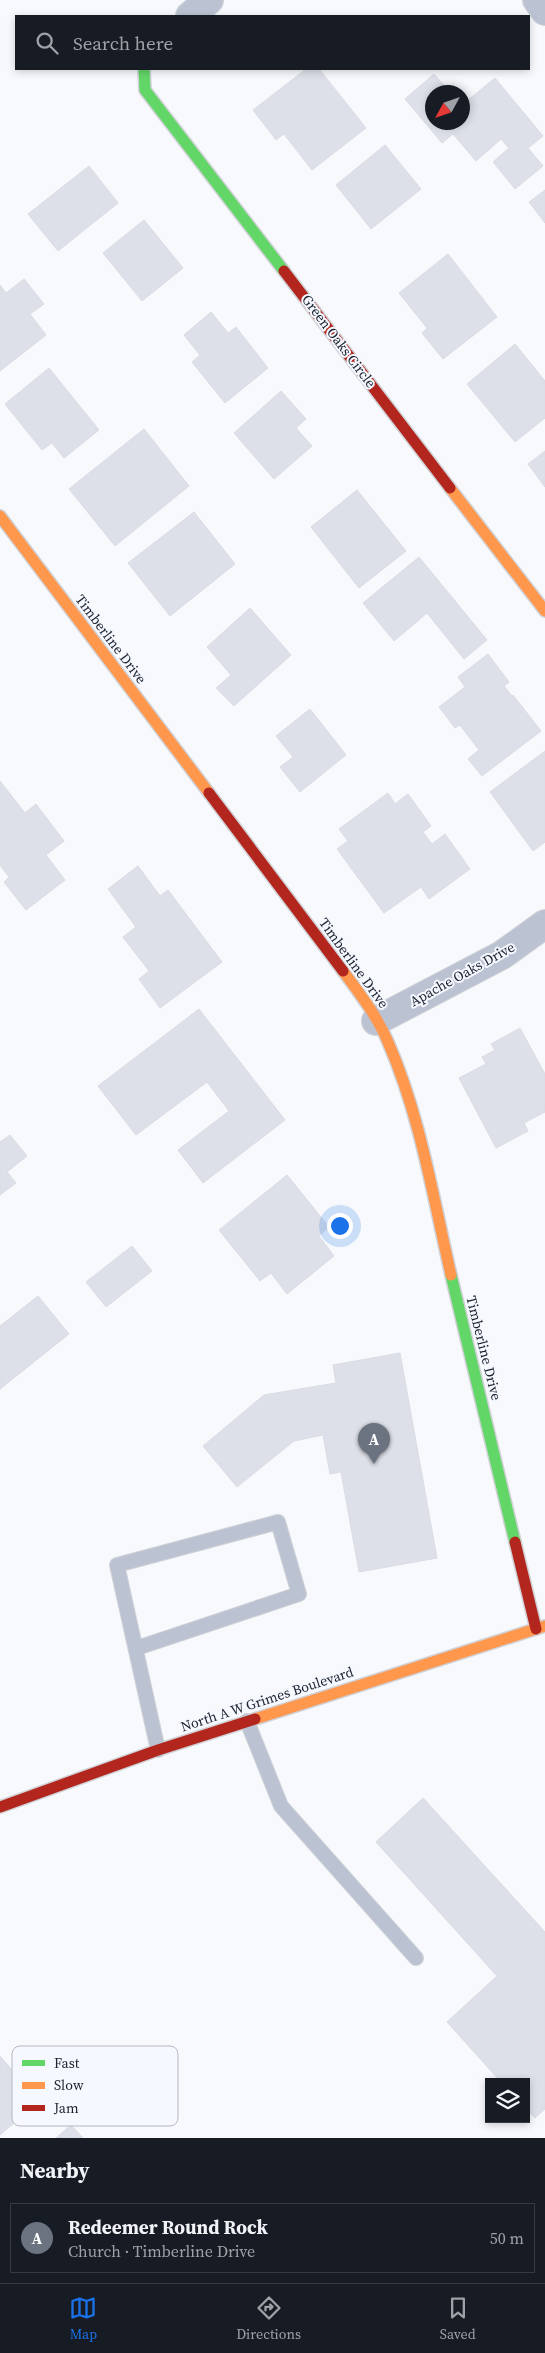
<!DOCTYPE html>
<html lang="en">
<head>
<meta charset="utf-8">
<style>
	body { margin:0; font-family:"Source Serif 4",serif; background:#242831; color:#f1f3f6 }
	.controls { position:absolute; right:15px; bottom:15px; display:grid; overflow:hidden; border-radius:0px; box-shadow:0 2px 8px #0003 }
	.controls button { width:45px; height:45px; display:grid; place-items:center; padding:0; border:0; border-bottom:1px solid #363941; background:#171b24; color:#f1f3f6; font:25px sans-serif }
	.compass { position:absolute; left:425px; top:85px; width:45px; height:45px; border-radius:50%; background:#171b24; box-shadow:0 2px 8px #0003; rotate:230deg }
	.you { position:absolute; left:339px; top:1225px; width:18px; height:18px; margin:-12px; border:4px solid #fff; border-radius:50%; background:#1a73e8; box-shadow:0 0 0 8px #1a73e833 }
	.badge { display:grid; place-items:center; width:32px; height:32px; border-radius:50%; background:#1a73e8; color:#fff; font-size:16px; font-weight:700 }
	.pin { position:absolute; translate:-50% -41px; filter:drop-shadow(0 1px 2px #0008) }
	.pin::after { content:''; position:absolute; top:26px; width:18px; height:15px; background:inherit; clip-path:polygon(0 0,100% 0,50% 100%) }
	.list { margin:0; padding:0; list-style:none }
	h2 { display:flex; justify-content:space-between; align-items:center; height:65px; margin:0; padding:0 20px; font-size:21px }
	h2 small { font-size:16px; font-weight:400; color:#9ea1a6 }
	.list li { display:grid; grid-template-columns:32px 1fr auto; gap:15px; align-items:center; box-sizing:border-box; height:70px; margin:0 10px 10px; padding:0 10px; border:1px solid #363941; border-radius:0px }
	.list b { display:block; font-size:19px; white-space:nowrap }
	.list p { margin:0; font-size:16px; white-space:nowrap; color:#9ea1a6 }
	.list em { font-size:16px; font-style:normal; color:#9ea1a6 }
	.icon { flex:none; width:28px; height:28px; fill:none; stroke:currentColor; stroke-width:2; stroke-linecap:round; stroke-linejoin:round }
	.map { position:relative; flex:none; width:545px; height:2138px; overflow:hidden }
	.search { position:absolute; background:#171b24; box-shadow:0 2px 8px #0003; left:15px; right:15px; top:15px; height:55px; display:flex; align-items:center; gap:12px; box-sizing:border-box; padding:0 18px; border-radius:0px; color:#9ea1a6; font-size:19px }
	.sheet { height:145px; background:#171b24 }
	nav { display:flex; justify-content:space-around; align-items:center; box-sizing:border-box; height:70px; border-top:1px solid #363941; background:#171b24; font-size:14px; color:#9ea1a6 }
	nav a { display:grid; justify-items:center; gap:2px }
	nav .on { color:#1a73e8 }
	.map>svg:first-child { display:block }
</style>
</head>
<body>
<div class="map">
<svg width="545" height="2138" viewBox="0 0 545 2138">
	<rect width="100%" height="100%" fill="#f7f9fd"/>
	<path fill="#dde0e8" stroke="#d8dce4" d="M306,69h13l47,59 -54,42 -28,-36 -8,6 -23,-30z
		M434,74l16,18h-18v30h30v-17l33,-27 48,58 -15,12 15,18 -28,23 -22,-27 16,-14 -8,-9 -25,22 -23,-27 -11,9 -37,-44z
		M385,145l36,44 -50,40 -35,-44z
		M89,166l29,37 -60,48 -30,-37z
		M545,190v33l-16,-21z
		M144,220l39,48 -41,33 -39,-48z
		M448,254l49,63 -54,42 -21,-26 5,-5 -28,-35z
		M24,279l20,25 -14,10 16,21 -46,36v-86l6,8z
		M211,312l17,21 8,-6 32,41 -43,35 -33,-41 8,-7 -16,-20z
		M515,344l30,37v37l-30,24 -48,-58z
		M49,368l50,62 -35,28 -12,-15 -10,7 -37,-46z
		M281,391l25,28 -10,9 16,18 -38,33 -40,-46z
		M144,429l45,57 -74,60 -46,-57z
		M545,451v36l-17,-23z
		M357,490l49,61 -47,37 -48,-61z
		M194,512l41,52 -65,52 -42,-53z
		M419,557l68,83 -23,19 -37,-46 -33,28 -31,-38z
		M250,608l41,47 -57,51 -18,-18 15,-13 -24,-28z
		M488,654l21,28 -5,4 8,10 1,-1 28,36 -59,45 -14,-17 11,-9 -19,-25 -5,3 -16,-21 26,-20 -7,-10z
		M310,709l36,46 -46,37 -20,-25 13,-10 -17,-21z
		M545,751v91l-12,9 -43,-59z
		M0,781l25,32 11,-9 28,37 -18,14 19,25 -39,30 -22,-28 5,-5 -9,-12z
		M388,793l7,11 13,-10 23,32 -8,6 9,12 13,-10 25,35 -41,30 -8,-12 -37,26 -47,-64 11,-8 -9,-12z
		M138,866l22,30 8,-6 54,72 -62,46 -21,-29 10,-8 -26,-34 13,-10 -28,-38z
		M199,1009l86,111 -82,63 -25,-33 51,-39 -22,-29 -71,53 -38,-49z
		M520,1028l25,46v38l-21,11 4,8 -32,17 -37,-70 27,-14 -4,-7 13,-7 -4,-6z
		M10,1135l17,21 -20,16 9,11 -16,12v-53z
		M287,1175l42,52 -10,9 15,20 -47,38 -16,-21 -11,8 -41,-51z
		M132,1246l20,25 -46,36 -20,-25z
		M38,1296l31,38 -69,55v-63z
		M400,1353l37,205 -78,14 -18,-100 -11,2 -7,-39 -29,6 -57,46 -34,-41 61,-51 72,-12 -3,-18z
		M423,1798l122,134v177l-10,9 -9,-9v-27h-25l-54,-60 50,-46 -121,-134z
		M0,2056l39,45 -39,34z
		M71,2125l12,13h-27z"/>
	<g fill="none" stroke-linecap="round" stroke-linejoin="round">
		<defs>
			<path id="lane" d="M137,1648l162,-54 -21,-72 -161,43 41,185
				M247,1721l34,85 135,152"/>
			<path id="street" d="M537,0l8,11
				M190,16l19,-16
				M376,1021l126,-66 43,-31"/>
			<path id="fast" d="M144,69l1,21 139,181
				M451,1275l64,267"/>
			<path id="slow" d="M450,488l95,123
				M0,516l209,277
				M343,971c17,23 34,45 45,71 32,73 45,155 63,233
				M255,1719l290,-93"/>
			<path id="jam" d="M284,271l166,217
				M209,793l134,178
				M515,1542l21,87
				M0,1807l158,-57 97,-31"/>
		</defs>
		<use href="#lane" stroke="#d0d2d7" stroke-width="16"/>
		<use href="#street" stroke="#d0d2d7" stroke-width="30"/>
		<use href="#fast" stroke="#d0d2d7" stroke-width="14"/>
		<use href="#slow" stroke="#d0d2d7" stroke-width="14"/>
		<use href="#jam" stroke="#d0d2d7" stroke-width="14"/>
		<use href="#lane" stroke="#bbc3d3" stroke-width="14"/>
		<use href="#street" stroke="#bbc3d3" stroke-width="28"/>
		<use href="#fast" stroke="#63d668" stroke-width="11"/>
		<use href="#slow" stroke="#ff974d" stroke-width="11"/>
		<use href="#jam" stroke="#b3261e" stroke-width="11"/>
	</g>
	<g text-anchor="middle" dominant-baseline="central" stroke-width="4" stroke-linejoin="round" paint-order="stroke">
		<g font-size="14" fill="#1c222e" stroke="#f5f8ff">
			<text transform="translate(339 341) rotate(53)">Green Oaks Circle</text>
			<text transform="translate(111 639) rotate(53)">Timberline Drive</text>
			<text transform="translate(354 963) rotate(54)">Timberline Drive</text>
			<text transform="translate(462 974) rotate(-29)">Apache Oaks Drive</text>
			<text transform="translate(484 1348) rotate(76)">Timberline Drive</text>
			<text transform="translate(267 1699) rotate(-18)">North A W Grimes Boulevard</text>
		</g>
	</g>
	<rect x="12" y="2046" width="166" height="80" rx="8" fill="#f5f8ff" stroke="#b4b8c0" stroke-width="1"/>
	<rect x="22" y="2060" width="23" height="6" fill="#63d668"/>
	<rect x="22" y="2082" width="23" height="7" fill="#ff974d"/>
	<rect x="22" y="2105" width="23" height="6" fill="#b3261e"/>
	<g font-size="14" fill="#1c222e">
		<text x="54" y="2068">Fast</text>
		<text x="54" y="2090">Slow</text>
		<text x="54" y="2113">Jam</text>
	</g>
</svg>
<div class="controls">
<button><svg class="icon" aria-label="layers" viewBox="0 0 24 24"><path d="M12 4l9 5-9 5-9-5zM3 14l9 5 9-5"/></svg></button>
</div>
<svg class="compass" viewBox="-18 -18 36 36"><path d="M0-13l5 13h-10z" fill="#e53935"/><path d="M0 13l5-13h-10z" fill="#9ea1a6"/></svg>
<div class="you"></div>
<div class="pin badge" style="left:374px;top:1464px;background:#6b7280">A</div>
<div class="search"><svg class="icon" aria-label="search" viewBox="0 0 24 24"><circle cx="10" cy="10" r="6"/><path d="M15 15l6 6"/></svg>Search here</div>
</div>
<section class="sheet">
<h2>Nearby<small></small></h2>
<ul class="list">
<li><span class="badge" style="background:#6b7280">A</span><div><b>Redeemer Round Rock</b><p>Church · Timberline Drive</p></div><em>50 m</em></li>
</ul>
</section>
<nav>
<a class="on"><svg class="icon" aria-label="map" viewBox="0 0 24 24"><path d="M3 6l6-2 6 2 6-2v14l-6 2-6-2-6 2zM9 4v14M15 6v14"/></svg>Map</a>
<a><svg class="icon" aria-label="directions" viewBox="0 0 24 24"><path d="M12 3l9 9-9 9-9-9zM9 14v-3h6M13 9l2 2-2 2"/></svg>Directions</a>
<a><svg class="icon" aria-label="saved" viewBox="0 0 24 24"><path d="M7 4h10v16l-5-4-5 4z"/></svg>Saved</a>
</nav>
</body>
</html>
